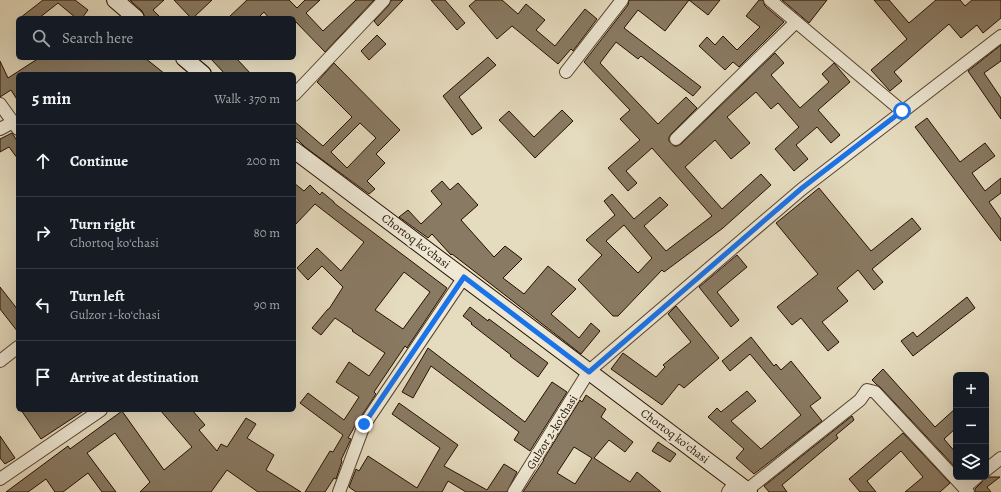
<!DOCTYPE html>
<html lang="en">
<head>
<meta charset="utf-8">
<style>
	body { margin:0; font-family:Alegreya,serif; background:#242831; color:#f1f3f6 }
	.controls { position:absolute; right:12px; bottom:12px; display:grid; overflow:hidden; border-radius:6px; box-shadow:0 4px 16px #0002 }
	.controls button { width:36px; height:36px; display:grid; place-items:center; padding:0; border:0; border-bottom:1px solid #363941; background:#171b24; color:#f1f3f6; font:20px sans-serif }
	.stop { position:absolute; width:12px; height:12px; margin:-9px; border:3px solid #1a73e8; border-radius:50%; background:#fff }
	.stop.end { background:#1a73e8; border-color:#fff; box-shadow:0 1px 4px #0008 }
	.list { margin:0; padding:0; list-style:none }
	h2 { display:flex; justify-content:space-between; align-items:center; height:52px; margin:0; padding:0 16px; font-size:17px }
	h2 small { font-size:13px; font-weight:400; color:#9ea1a6 }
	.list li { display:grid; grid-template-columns:26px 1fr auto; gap:12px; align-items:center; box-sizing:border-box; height:72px; padding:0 16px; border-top:1px solid #363941 }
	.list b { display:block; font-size:15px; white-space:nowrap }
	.list p { margin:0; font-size:13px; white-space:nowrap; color:#9ea1a6 }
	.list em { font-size:13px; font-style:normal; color:#9ea1a6 }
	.icon { flex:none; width:22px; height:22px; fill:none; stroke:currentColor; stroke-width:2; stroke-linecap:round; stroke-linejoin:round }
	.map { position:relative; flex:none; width:1001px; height:492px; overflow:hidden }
	.search { position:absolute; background:#171b24; box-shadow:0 4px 16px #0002; left:16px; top:16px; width:280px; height:44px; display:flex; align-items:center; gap:10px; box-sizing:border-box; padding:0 14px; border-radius:6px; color:#9ea1a6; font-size:15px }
	.panel { position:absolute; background:#171b24; box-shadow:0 4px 16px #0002; left:16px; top:72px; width:280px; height:340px; border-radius:6px }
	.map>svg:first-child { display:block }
</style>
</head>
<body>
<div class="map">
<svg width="1001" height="492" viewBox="0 0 1001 492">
	<rect width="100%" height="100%" fill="#e5dbbe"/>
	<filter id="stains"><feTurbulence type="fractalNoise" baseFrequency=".005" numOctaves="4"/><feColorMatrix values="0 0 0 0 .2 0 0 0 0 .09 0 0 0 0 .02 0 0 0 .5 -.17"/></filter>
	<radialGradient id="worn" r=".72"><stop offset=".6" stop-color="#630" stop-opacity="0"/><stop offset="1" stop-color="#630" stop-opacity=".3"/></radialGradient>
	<path fill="#897a63" stroke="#261000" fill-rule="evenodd" d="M43,0h32l13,10 -6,8h-6l-18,-15 -19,15h-19z
		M130,0h34l-11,10 8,8h-16l-3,-7z
		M174,0h38l-19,18h-2z
		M247,0h42l8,8 8,-8h15l-14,13 17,18 33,-31h18l-49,52 -31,-32v-2h-25l-5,-6 -6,6h-30z
		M391,0h12l-25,26 -4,-5 15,-16z
		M431,0h14l20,23 -8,7z
		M476,0h26l16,14 8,-10 19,16 -9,10 19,16 30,-37 12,10 -24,32 -2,-2 -13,15 -46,-38 -15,13 -28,-33z
		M629,0h91l-12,15 -19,-15 -24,31 -27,-21 -14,18 77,59 -8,9 -52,-40 -3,3 -22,-17 -16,21 58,61 28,-27 11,11 -26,26 -2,3v4l5,5h3l4,-2 94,-91 9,10 -13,12 29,33 29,-26 -7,-8 12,-11 16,19 -32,28 22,25 -9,8 -14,-16 -21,18 12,14 -14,12 -19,-22 24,-22 -21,-24 -7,6 -15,-17 -29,25 23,26 -19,16 -16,-19 -30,27 37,42 39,-35 10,11 -48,43 -59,44 -2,-2 -44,46h-5l-35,-36 24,-25 -16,-15 29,-25 -11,-14 8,-7 22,25 26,-22 8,8 -24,21 22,25 46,-35 -60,-68 -26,23 11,12 -9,8 -20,-23 32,-28 -20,-21 10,-9 -46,-48 44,-57zM624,225l28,33 -14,15 -32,-32z
		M759,0h4l2,6 19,16 -45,45 -6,-5 -8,8 -26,-24 8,-9 8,8 8,-9 14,14 23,-23 -14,-11z
		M782,0h45l-18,23z
		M874,0h15l20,23 27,-23h24l5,6 7,-6h29v18l-18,15 -6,-8 -16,13 -12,-14 -55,48 8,9 -12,10 -19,-21 36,-31z
		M377,35l9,9 -17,16 -8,-9z
		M1001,45v16l-17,12 17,25v21l-33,-48z
		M488,57l8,8 -37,32 23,31 -10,7 -29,-39z
		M39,58h106l20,16h-147v27l-7,-11 -11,7v-36l8,17z
		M210,58h26l15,16h-26z
		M334,63l66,67 -24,24 9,9 -18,18 8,8 -6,5 -64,-47 -11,-11v-15l29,25 29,-29 -35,-35zM360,123l16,15 -29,30 -16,-16z
		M562,110l11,11 -38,37 -36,-38 10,-9 25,26z
		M927,118l33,44 25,-19 10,13 -23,17 13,18 16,-13v15l-12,9 12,17v22l-86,-114z
		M12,133l6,9v17l-9,-12 -9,5v-13z
		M442,181l8,9 8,-7 20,22 -17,15 33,37 11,-11 17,13 -19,19 21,16 24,-28 28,23 -25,25 28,24 12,-15 9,8 -19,23 -129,-100 -1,1 -19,-21 -4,4 -29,-21 9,-7 13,14 21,-20 -11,-13z
		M294,183l10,8 6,-6 10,10 2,-3 12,10v1l113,85 -40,60 -2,-2 -31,46 2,2 -18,27 -10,17 3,1 -10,21 1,1 -6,18 -2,-1 -9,14h-20l25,-41 3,1 10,-17 -43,-32 8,-10 36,27 15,-23 -23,-15 13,-20 20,14 16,-23 -33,-22 1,-1 -18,-12 -14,17 -9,-7 16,-19h1l14,-22 -21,-21 -14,14 -11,-12 20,-20 24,23 23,-29 -49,-38 -21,22zM404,272l26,20 -27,37 -28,-19z
		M819,188l52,63 41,-33 9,11 -49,40 11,13 -9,8 -16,-20 -21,18 11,13 -26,21 17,20 -11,9 -27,-33 -9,7 -15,-18 41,-33 -42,-51z
		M737,255l10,12 -30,25 22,28 -8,7 -32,-40z
		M0,287l18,23v22l-18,-23z
		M967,297l8,11 -62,48 -12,-15 12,-9 4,5z
		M676,306l43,52 -35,30 -5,-4 -17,21 -51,-36 12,-16 33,24 9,-10 -2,-2 28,-23 -23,-28z
		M470,307l18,14 1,-2 59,44 -10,14 -28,-21 1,-1 -40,-31 1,-1 -9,-7z
		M751,337l23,29 2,-2 5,6 10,-9 30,37 -11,8 12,15 -68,53 -18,-16 8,-9 -36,-32 9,-9 4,4 26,-21 9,10 -25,20 30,28 40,-34 -51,-61 -20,17 -8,-10z
		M428,348l97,74 27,-40 15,10 -37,59 -16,-11 5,-8 -88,-66 -18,32 -11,-6z
		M883,369l52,58 21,-19v20l-12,11 12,14v15l-76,-81 -4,-3 -4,-4z
		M586,395l20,14 -5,8 32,25 -8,10 -16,-12 -15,18 36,24 7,-10 24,20h-138l21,-32h-1l37,-60 2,2zM574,447l18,11 -17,26 -18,-11z
		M399,403l59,42 -14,21 43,24 17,-26 13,8 -10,20h-41l-18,-11 -6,11h-86l-7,-5 7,-18 3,2 9,-15 49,32 23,-40 -48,-34z
		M21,410h64l-44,29z
		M160,410h32l13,15 -6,5 18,21 4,-7 6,3 19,-29 10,6 -9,14 27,17 -8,15 35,22h-43l-31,-22 -16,22h-71l10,-10 -35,-49 -28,20 29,39h-14l-14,-19 -25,19h-8l-9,-13 -18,13h-22l62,-46 2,3 52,-38 42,59 28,-23z
		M852,416l2,4 -18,15 2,3 -56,47 5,7h-18l-5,-6z
		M903,433l47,50 -10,9h-35l18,-15 -22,-26 -34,30 9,11h-16l-11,-13z
		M0,436l15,22 -10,6 -5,-6z
		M658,442l18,12 -6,8 -18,-11z
		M984,477h16l-13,10 4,5h-16v-3l7,-7z"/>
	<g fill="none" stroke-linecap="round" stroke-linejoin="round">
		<defs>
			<path id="street" d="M770,0l132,111
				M566,72l56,-72
				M294,95l90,-95
				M0,104l18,25
				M0,129l13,-7
				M676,139l120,-117
				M0,361l18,-14
				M986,470l15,-12
				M0,479l101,-69
				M964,488l13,-11
				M747,490l113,-90 7,-10 8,2 93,100
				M339,492l25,-67 100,-148
				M514,492l75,-121 213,-182 199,-153
				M728,492l8,-11"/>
			<path id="secondary" d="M115,0l21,18
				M184,58l19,16
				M294,150l455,342"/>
		</defs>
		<use href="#street" stroke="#564330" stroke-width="14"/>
		<use href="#secondary" stroke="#261000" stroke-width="18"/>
		<use href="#street" stroke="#eee8d5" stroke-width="12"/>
		<use href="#secondary" stroke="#eee8d5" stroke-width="16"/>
	</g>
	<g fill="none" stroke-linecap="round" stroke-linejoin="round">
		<path stroke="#1a73e8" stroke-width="5" d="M364,424l100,-147 125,95 213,-184 100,-77"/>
	</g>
	<g text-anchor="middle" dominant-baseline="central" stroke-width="4" stroke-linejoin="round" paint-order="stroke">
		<g font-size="12" fill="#261000" stroke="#eee8d5">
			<text transform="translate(416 241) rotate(37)">Chortoq koʻchasi</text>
			<text transform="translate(552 432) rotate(-58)">Gulzor 2-koʻchasi</text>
			<text transform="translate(675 436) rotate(37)">Chortoq koʻchasi</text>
		</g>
	</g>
	<rect width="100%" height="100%" filter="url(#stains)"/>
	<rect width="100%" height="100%" fill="url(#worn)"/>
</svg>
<div class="controls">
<button>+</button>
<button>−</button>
<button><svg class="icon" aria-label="layers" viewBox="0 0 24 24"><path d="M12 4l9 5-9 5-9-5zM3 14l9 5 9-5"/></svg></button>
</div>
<div class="stop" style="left:902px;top:111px"></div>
<div class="stop end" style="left:364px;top:424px"></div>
<div class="search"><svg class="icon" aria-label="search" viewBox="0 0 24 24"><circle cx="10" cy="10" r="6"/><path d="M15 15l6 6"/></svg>Search here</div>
<section class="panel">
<h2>5 min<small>Walk · 370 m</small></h2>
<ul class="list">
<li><svg class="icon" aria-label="ahead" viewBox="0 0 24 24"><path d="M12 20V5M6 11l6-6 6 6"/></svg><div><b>Continue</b></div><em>200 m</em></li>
<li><svg class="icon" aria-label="right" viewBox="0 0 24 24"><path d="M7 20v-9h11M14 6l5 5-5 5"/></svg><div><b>Turn right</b><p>Chortoq koʻchasi</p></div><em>80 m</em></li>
<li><svg class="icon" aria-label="left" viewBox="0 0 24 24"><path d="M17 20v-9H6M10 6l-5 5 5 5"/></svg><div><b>Turn left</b><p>Gulzor 1-koʻchasi</p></div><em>90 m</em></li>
<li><svg class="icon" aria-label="arrive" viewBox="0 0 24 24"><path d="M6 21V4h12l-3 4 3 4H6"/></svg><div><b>Arrive at destination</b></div></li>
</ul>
</section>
</div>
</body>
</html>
